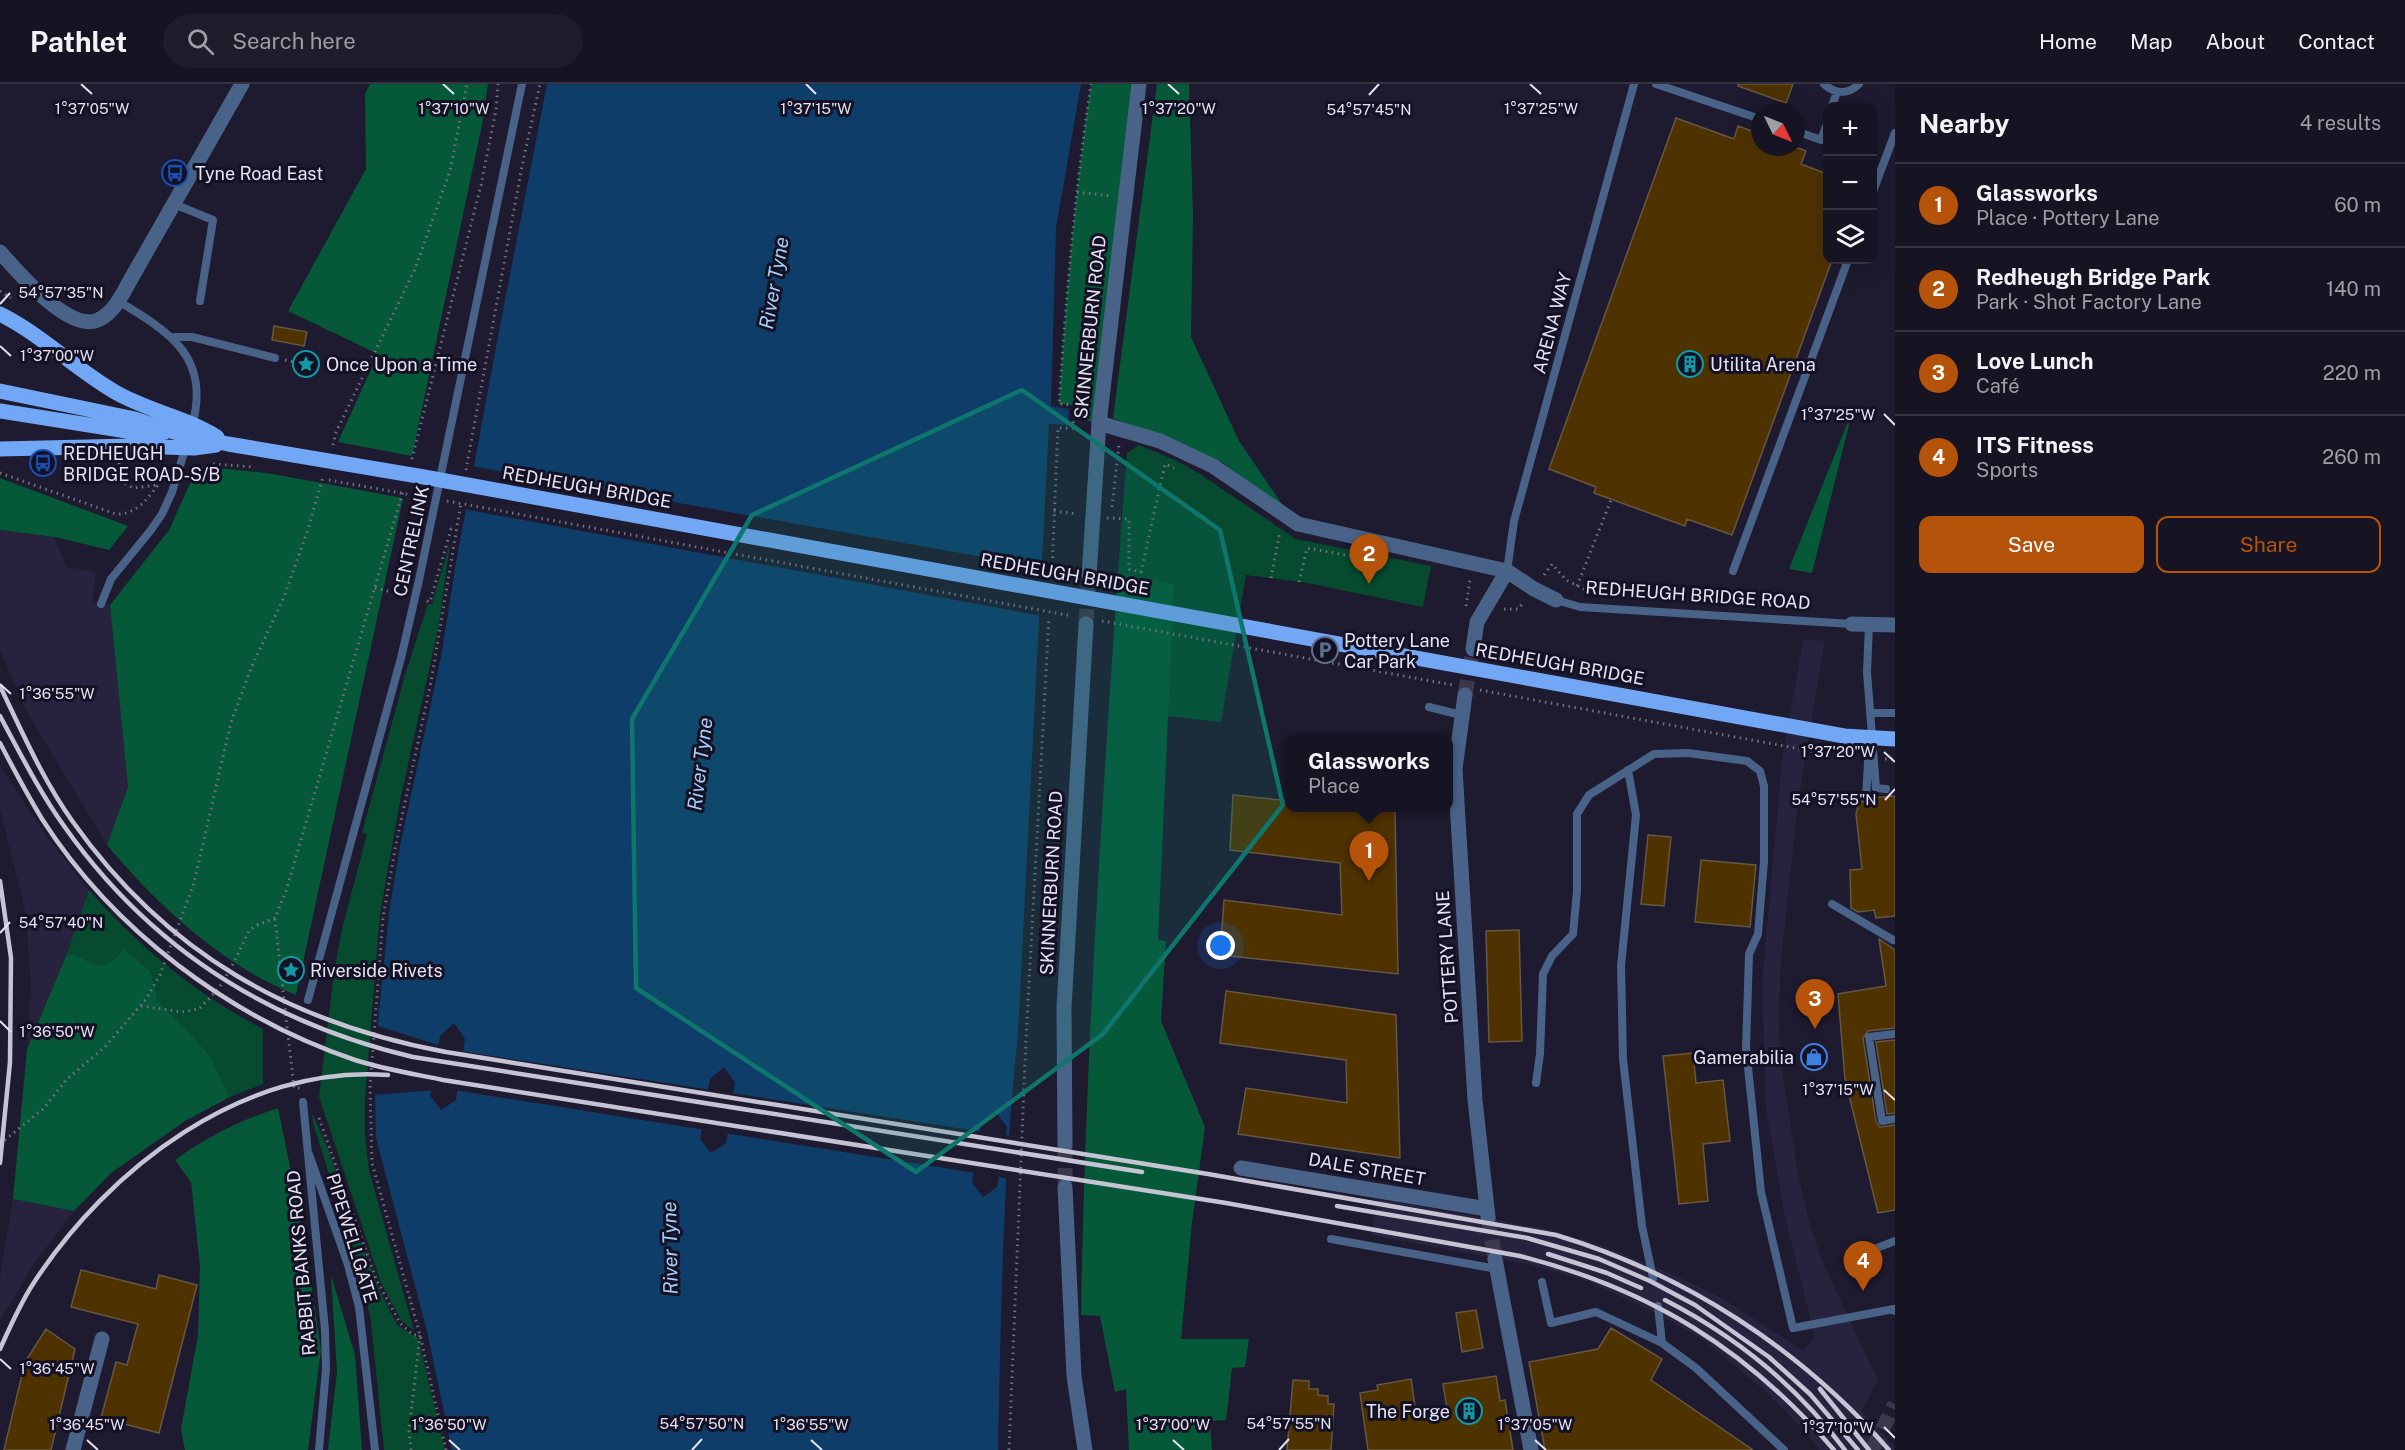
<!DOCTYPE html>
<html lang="en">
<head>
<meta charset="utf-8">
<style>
	body { margin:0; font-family:"Public Sans",sans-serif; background:#1f1d2b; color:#f1f3f6 }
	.controls { position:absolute; right:18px; top:18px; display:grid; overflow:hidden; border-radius:12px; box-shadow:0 6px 24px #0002 }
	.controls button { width:54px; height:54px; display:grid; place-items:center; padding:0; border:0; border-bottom:2px solid #353341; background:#161423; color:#f1f3f6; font:30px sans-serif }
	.compass { position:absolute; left:1751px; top:18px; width:54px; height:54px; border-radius:50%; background:#161423; box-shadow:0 6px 24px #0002; rotate:133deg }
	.you { position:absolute; left:1221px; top:862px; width:21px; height:21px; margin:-15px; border:4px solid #fff; border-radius:50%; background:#1a73e8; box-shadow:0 0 0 9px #1a73e833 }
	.badge { display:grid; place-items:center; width:39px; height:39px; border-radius:50%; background:#b45309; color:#fff; font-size:20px; font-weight:700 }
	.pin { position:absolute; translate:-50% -50px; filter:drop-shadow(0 2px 3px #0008) }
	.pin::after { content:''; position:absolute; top:32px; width:21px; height:18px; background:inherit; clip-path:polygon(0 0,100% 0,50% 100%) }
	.popup { position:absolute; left:1285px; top:650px; width:168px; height:78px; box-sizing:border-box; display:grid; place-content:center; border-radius:12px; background:#161423; filter:drop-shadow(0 2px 4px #0005); font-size:20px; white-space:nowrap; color:#9e9ea6 }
	.popup b { font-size:22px; color:#f1f3f6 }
	.popup::after { content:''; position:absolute; left:50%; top:100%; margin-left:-12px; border:12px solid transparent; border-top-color:#161423 }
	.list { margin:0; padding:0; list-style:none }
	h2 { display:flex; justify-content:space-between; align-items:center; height:78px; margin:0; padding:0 24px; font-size:26px }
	h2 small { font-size:20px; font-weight:400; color:#9e9ea6 }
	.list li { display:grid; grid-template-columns:39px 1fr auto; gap:18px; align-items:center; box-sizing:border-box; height:84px; padding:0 24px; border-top:2px solid #353341 }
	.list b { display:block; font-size:22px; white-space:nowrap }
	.list p { margin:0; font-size:20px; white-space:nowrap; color:#9e9ea6 }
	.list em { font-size:20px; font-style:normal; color:#9e9ea6 }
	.actions { display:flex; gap:12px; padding:18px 24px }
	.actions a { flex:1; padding:14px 0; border:2px solid #b45309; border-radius:12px; text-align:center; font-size:21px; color:#b45309 }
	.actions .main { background:#b45309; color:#fff }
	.icon { flex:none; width:33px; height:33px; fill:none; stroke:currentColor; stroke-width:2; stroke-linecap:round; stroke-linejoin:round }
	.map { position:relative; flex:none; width:1895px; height:1366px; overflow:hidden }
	header { display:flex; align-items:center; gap:36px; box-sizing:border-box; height:84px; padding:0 30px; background:#161423; border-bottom:2px solid #353341 }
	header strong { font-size:28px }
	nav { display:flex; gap:33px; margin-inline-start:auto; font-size:21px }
	.search { width:420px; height:54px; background:#1f1d2b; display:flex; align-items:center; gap:15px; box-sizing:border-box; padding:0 21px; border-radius:33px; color:#9e9ea6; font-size:22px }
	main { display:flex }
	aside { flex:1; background:#161423 }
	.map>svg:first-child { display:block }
</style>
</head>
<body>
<header>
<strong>Pathlet</strong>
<div class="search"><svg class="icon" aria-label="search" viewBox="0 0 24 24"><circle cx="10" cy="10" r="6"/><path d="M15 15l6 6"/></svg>Search here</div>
<nav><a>Home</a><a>Map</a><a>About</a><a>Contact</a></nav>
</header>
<main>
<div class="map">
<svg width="1895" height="1366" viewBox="0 0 1895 1366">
	<rect width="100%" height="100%" fill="#1e1a2f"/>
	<path fill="#27223d" d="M0,446l54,7 13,30 29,5 -4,31 18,2 18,182 -21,58 -81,-134 -26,-61z
		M1803,555l22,2 -27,162 -17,157 -2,48 1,51 19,120 11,45 13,39 55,117 -16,31 33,36v3h-76l-11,-15 -45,-46 -62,-51 -50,-27 -64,-30 -61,-17 -155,-29 7,-36 169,30 53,16 70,28 54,26 79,52 12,-14 -30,-120 -19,-108 -4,-126 20,-222z
		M0,682l47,71 42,53 -23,66 -39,92 4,-62 -6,-75 -25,-101z
		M13,1115l61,12 -41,54 -33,56v-43z"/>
	<path fill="#064b30" d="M1139,361l38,16 23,13 96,65 135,27 -8,41 -115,-24 -62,-8 -25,147 -54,-6 7,-132 -56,-12 9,-119z
		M450,459l-11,82 -38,171 -21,118 -15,186v35l4,35 45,161 -13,-11 -20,-37 -62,-186 15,-124 8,-44 25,-95 -5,-1 43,-158 23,-71h4z
		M89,806c50,57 107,104 174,139v55l-33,13 -21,-43 -51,-54 -8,-29 -27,-23 -8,11 -13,7 -11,-3 -17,-9 -8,2z
		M312,1029l16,36 51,141 19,36 20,12 27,112h-61l-13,-128 -7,-36 -51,-163z"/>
	<path fill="#055939" d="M370,0h118l-5,36 -71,336 -74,-14 40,-88 -90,-43 78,-142 -1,-75z
		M1091,0h48l-40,339 -26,-5 1,-13 -15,-1c7,-107 16,-214 32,-320z
		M1157,0h32l4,132 -2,121 48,104 47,69 -64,-48 -109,-44z
		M1853,325l-41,164 -23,-4z
		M198,382l69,7 136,25 -107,497c-73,-29 -140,-91 -189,-150l21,-58 -18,-182 59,-75z
		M0,394l128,48 -19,24 -54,-13 -55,-7z
		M1118,488l56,12 -16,356 8,1 -5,80 44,106 -13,96 -11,116h68l-4,28 -13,1 -6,52 -16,1 2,29h-83l-3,-61 -11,3 -15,-76 -19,-1c4,-248 20,-495 37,-743z
		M123,864l27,23 8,29 51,54 21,43 -45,24 -74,52 -37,38 -61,-12 14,-150 39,-93 8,-2 17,9 11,3 13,-7z
		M278,1024l25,122 18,120 -13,100h-123l-4,-21 17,-94 2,-68 -9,-85 -16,-22c32,-23 66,-40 103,-52z
		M331,1191l24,80 7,95h-34l9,-78z"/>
	<path fill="#0e3d69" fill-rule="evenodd" d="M547,0h534l-25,144 -5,178 18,3 -1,16 -19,-1 -31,610c-15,138 -17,277 -20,416h-546l-25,-119 -51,-193 -1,-45 3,-72 11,-108 11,-67 41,-189 15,-94 43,-232zM454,939l11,16 -9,61 -15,10 -11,-14 10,-60zM724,983l11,16 -9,60 -15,10 -11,-14 10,-60zM995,1027l12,16 -10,60 -14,10 -11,-14 9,-60z"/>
	<path fill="#1e1a2f" d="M471,382l573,102 -2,48 -579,-107z
		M375,941l66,21 -7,44 -62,5z
		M460,967l251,39 -6,40 -251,-40z
		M731,1009l252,39 -7,41 -252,-40z
		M1002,1051l10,1 -2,43 -14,-3z"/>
	<path fill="#4e3200" stroke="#675741" stroke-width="1.5" d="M1738,0h55l-7,19 -48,-17z
		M1676,34l58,21 4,-13 22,8v13h35l11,4 -5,13 26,10v86h5l-100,275 -45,-16 -2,7 -91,-33 2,-6 -47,-18z
		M274,242l33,6 -3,14 -32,-6z
		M1233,711l57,6v6h58l47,5 3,162 -178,-19 4,-55 118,15 -2,-52 -110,-13z
		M1895,712v120l-19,2 -2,-8 -16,2 -7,-4 -1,-38 12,-1 -6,-55 4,-15 6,6 5,-2 1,-5z
		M1648,751l23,2 -7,69 -23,-2z
		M1701,776l55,5 -6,62 -55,-5z
		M1519,846l3,111 -33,1 -3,-111z
		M1879,855l16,11v78l-27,3 -5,7 13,84 4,5 15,-2v85l-17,3 -33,-134 -7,-85 48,-8z
		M1226,907l170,24 4,143 -162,-24 8,-46 101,15 -1,-43 -126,-17z
		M1895,956v73l-8,1 -11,-72z
		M1693,969l3,30 27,-3 7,61 -27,3 5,57 -29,3 -16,-148z
		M81,1186l75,19 3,-14 38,10 -38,148 -58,-15 15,-56 11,3 11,-41 -67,-17z
		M1476,1226l7,38 -21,4 -6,-39z
		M1611,1244l51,31 -11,21 102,70h-208l-16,-88 69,-13z
		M46,1245l29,20 -24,101h-47l21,-88z
		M1496,1292l4,25 5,-1 8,50h-145l-8,-57 18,-3 -1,-5 34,-6 5,34 31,-5 -4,-24z
		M1293,1296l16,1v8h9v6l10,1v8h6l-3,46h-44z"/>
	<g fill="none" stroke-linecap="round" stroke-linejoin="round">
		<path stroke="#3c384c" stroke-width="15" stroke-dasharray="15 8" stroke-linecap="butt" d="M1465,611l8,-46
			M1488,1133l7,42"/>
		<path stroke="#3c384c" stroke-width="15" stroke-dasharray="15 8" stroke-linecap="butt" d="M1086,540l3,-48
			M1065,1061v42"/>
		<path stroke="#3c384c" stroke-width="15" stroke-dasharray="15 8" stroke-linecap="butt" d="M1872,1366l23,-46"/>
		<path stroke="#747183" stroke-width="3" stroke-dasharray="1.5 4.5" stroke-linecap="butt" d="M1077,108l34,4
			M0,207l11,7
			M285,276l15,3
			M333,361l3,-13 79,-163 35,-98 17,-87
			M412,375l69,-274 15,-75 2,-26
			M119,379v17l14,8 25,-3
			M213,380l41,3
			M466,386l56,-304 18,-82
			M0,389l116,41c21,1 33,-17 44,-32
			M329,396l94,17
			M447,417l625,115
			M1112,423l7,-62
			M1054,427l23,3
			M1107,434l22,1v50l12,3 24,-108 9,4
			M1052,486l6,-142h15l1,-23 -15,-1c7,-107 16,-214 32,-320
			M1544,491l8,-11 14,16 30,15
			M1271,494l9,-47
			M1299,498l8,-34 81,15
			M1577,502l34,-86
			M375,504l28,7
			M427,517l3,1 21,-73 5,1
			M1466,522l4,-26
			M1504,525h14l6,-7
			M1102,537l351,64
			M1480,606l364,67h13
			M1885,675h10
			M275,835l19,169h6
			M141,922l41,6 17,-3 20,-21 13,-22 17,-35 6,-5 20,-8 11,-27 117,-400
			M319,1034l57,161 24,44 13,12h7l-11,96 2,19
			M0,1060l43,-35 24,-30 38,-32 41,-48 14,-24 34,-92 37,-161 21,-56 32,-69 23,-65 16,-55
			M446,1366l-26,-115 -48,-172 -2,-76 13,-170 13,-73 35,-162 30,-179
			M1009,1366l17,-411 23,-422"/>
		<path stroke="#496388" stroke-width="8" d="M1656,0l104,35
			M1824,0c11,10 24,11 35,0
			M1832,22l5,-14
			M1796,47l25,9 7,-19
			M1872,110l23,-61
			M174,120l39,16 -13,81
			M118,217c52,31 93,56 74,125
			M174,253h18l83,21
			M1507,487l7,-50 120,-437
			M1733,487l115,-311
			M1556,516l24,7 272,17
			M101,520l10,-25 40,-49 11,-16 10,-22 14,-46
			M1869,541l-2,47 9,116 10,1
			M1429,623l32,8
			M1871,629h24
			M1628,686l8,45 -15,151 2,93 19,167 11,52
			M1866,715l3,-55
			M1832,820l61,36
			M308,916l93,-342 18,-78 103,-496
			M1894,950l-25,3 13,84 13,-2
			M1536,999l4,-29 3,-80 9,-18 21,-22 4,-43v-77l12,-19 65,-41 34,-1 59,8 13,10 4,15v75l-6,73 -9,20 -3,94 15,144 32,136 101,-19 1,2
			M303,1018l22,228 1,39 -7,81
			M309,1070l39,111 11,42 16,143
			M1331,1155l166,30
			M1877,1164l18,-7
			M1542,1198l9,41 45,-11 66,31 34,25 88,82
			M1658,1222l4,37"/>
		<path stroke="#496388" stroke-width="15" d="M1099,339l61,18 53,25 85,58 209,47 27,18 22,11
			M1852,540l43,1
			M1473,565l4,-27 30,-51
			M1465,611l-10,74 20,331 13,117
			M1241,1084l246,41
			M1495,1175l36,191
			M73,1366l29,-111"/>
		<path stroke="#496388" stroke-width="15" d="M0,168c18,20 69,81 98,68 17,-8 25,-27 34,-43l110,-193
			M1089,492l10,-153 40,-339
			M1065,1061l-1,-137 22,-384
			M1065,1103l9,189 11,74"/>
		<path stroke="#72a7f5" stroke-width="15" d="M0,230c42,21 75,55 115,78 33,19 70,25 102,45
			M0,307l135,28 39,13 54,12 196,33 1420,259 51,3
			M0,327l133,21h32
			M0,365l130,-3 64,2 22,-3"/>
		<path stroke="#c6c4d4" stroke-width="4.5" d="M0,602c22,46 43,94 73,136 93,131 217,201 373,230l762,122 348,61c129,39 245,114 333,215
			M0,632c20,37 39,75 64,110 86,122 205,197 349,231l729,115
			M0,659c13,25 27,51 42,76 72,112 187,198 313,241 28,9 59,14 88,20l783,123 294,53c130,33 227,93 314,194
			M0,797l11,77 -1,104 -10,101
			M1337,1122l190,32 72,21 51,22 45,24 74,52 41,37 48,56
			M1548,1170l59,19 34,15
			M1665,1216c70,36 133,87 180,150
			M0,1265c10,-22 20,-45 33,-65 75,-116 211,-220 355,-209
			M1820,1305l49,61"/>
	</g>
	<path fill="#0f766e" fill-opacity="0.2" stroke="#0f766e" stroke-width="4.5" stroke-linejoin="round" d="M1022,306l198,140 63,275 -180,229 -187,138 -280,-184 -4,-269 120,-204z"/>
	<path fill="none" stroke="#e5e3f2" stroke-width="2" d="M81,0l11,10M443,0l11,10M806,0l10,10M1168,0l11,10M1530,0l11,10M1369,11l10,-11M0,220l10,-11M0,262l11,10M1884,330l11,11M0,600l11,10M1884,668l11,10M1885,716l10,-11M0,849l10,-11M0,937l11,11M1884,1006l11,10M0,1275l11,10M1884,1343l11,11M87,1356l11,10M449,1356l11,10M811,1356l11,10M1173,1356l11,10M1535,1356l11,10M692,1366l10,-11M1279,1366l10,-11"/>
	<defs>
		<symbol id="bus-ring" viewBox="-11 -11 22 22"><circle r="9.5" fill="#151125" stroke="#1a4fb4" stroke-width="1.5"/><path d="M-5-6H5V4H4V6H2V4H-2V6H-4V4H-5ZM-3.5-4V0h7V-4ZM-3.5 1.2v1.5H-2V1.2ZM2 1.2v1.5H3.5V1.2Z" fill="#1a4fb4"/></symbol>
		<symbol id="sight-ring" viewBox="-11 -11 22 22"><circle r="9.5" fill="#151125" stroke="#0f9aa8" stroke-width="1.5"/><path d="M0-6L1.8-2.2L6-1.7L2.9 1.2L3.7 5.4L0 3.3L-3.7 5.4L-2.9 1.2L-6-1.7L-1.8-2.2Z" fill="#0f9aa8"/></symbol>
		<symbol id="building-ring" viewBox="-11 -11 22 22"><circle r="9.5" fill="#151125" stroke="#0f9aa8" stroke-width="1.5"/><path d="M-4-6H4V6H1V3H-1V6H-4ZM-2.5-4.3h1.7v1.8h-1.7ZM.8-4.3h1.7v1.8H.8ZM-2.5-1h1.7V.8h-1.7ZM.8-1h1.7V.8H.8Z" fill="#0f9aa8"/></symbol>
		<symbol id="parking-ring" viewBox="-11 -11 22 22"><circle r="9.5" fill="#151125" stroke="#5c6f8a" stroke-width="1.5"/><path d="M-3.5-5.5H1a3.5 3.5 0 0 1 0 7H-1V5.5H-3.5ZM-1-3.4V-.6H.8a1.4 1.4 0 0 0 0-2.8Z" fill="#5c6f8a"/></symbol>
		<symbol id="shop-ring" viewBox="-11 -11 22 22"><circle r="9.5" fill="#151125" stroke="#3f7fe0" stroke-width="1.5"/><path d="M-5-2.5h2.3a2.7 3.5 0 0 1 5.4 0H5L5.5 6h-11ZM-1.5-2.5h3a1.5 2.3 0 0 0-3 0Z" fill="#3f7fe0"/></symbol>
	</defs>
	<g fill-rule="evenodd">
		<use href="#bus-ring" x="160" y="74" width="30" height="30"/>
		<use href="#sight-ring" x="291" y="265" width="30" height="30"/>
		<use href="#building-ring" x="1675" y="265" width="30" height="30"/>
		<use href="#bus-ring" x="28" y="364" width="30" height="30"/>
		<use href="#parking-ring" x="1310" y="551" width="30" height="30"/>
		<use href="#sight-ring" x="276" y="871" width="30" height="30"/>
		<use href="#shop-ring" x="1799" y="958" width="30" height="30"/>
		<use href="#building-ring" x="1454" y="1312" width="30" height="30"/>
	</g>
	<g text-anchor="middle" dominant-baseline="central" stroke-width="6" stroke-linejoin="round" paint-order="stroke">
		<g font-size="18" fill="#e5e3f2" stroke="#151125" text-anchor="start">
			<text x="195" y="89">Tyne Road East</text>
			<text x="326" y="280">Once Upon a Time</text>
			<text x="1710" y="280">Utilita Arena</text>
			<text x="63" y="369">REDHEUGH<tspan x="63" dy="21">BRIDGE ROAD-S/B</tspan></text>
			<text x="1344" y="556">Pottery Lane<tspan x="1344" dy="21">Car Park</tspan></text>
			<text x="310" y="886">Riverside Rivets</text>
			<text x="1794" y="973" text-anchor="end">Gamerabilia</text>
			<text x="1450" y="1327" text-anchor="end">The Forge</text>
		</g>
		<g font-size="18" fill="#e5e3f2" stroke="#151125">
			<text transform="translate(1552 239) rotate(-75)">ARENA WAY</text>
			<text transform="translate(1090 243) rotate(-84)">SKINNERBURN ROAD</text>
			<text transform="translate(587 403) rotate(10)">REDHEUGH BRIDGE</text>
			<text transform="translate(411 457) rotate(-78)">CENTRELINK</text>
			<text transform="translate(1065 490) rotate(10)">REDHEUGH BRIDGE</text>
			<text transform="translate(1698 511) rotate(4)">REDHEUGH BRIDGE ROAD</text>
			<text transform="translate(1560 580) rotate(10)">REDHEUGH BRIDGE</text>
			<text transform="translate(1051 799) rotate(-87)">SKINNERBURN ROAD</text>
			<text transform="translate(1447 873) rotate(-94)">POTTERY LANE</text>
			<text transform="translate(1367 1085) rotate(10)">DALE STREET</text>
			<text transform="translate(352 1154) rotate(73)">PIPEWELLGATE</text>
			<text transform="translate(301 1179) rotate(-95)">RABBIT BANKS ROAD</text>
		</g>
		<g font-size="20" font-style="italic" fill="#a6cdf7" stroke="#151125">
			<text transform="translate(774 199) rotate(-80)">River Tyne</text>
			<text transform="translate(700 680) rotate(-83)">River Tyne</text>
			<text transform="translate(670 1164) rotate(-91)">River Tyne</text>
		</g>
	</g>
	<g font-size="15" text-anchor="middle" fill="#e5e3f2" stroke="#151125" stroke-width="6" stroke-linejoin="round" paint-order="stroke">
		<text x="92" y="30">1°37'05"W</text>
		<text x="454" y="30">1°37'10"W</text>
		<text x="816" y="30">1°37'15"W</text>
		<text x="1179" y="30">1°37'20"W</text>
		<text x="1541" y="30">1°37'25"W</text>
		<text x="1369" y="31">54°57'45"N</text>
		<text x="61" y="214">54°57'35"N</text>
		<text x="57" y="277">1°37'00"W</text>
		<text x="1838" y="336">1°37'25"W</text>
		<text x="57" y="615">1°36'55"W</text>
		<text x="1838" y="673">1°37'20"W</text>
		<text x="1834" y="721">54°57'55"N</text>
		<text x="61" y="844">54°57'40"N</text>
		<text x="57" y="953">1°36'50"W</text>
		<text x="1838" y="1011">1°37'15"W</text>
		<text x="57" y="1290">1°36'45"W</text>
		<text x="702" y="1345">54°57'50"N</text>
		<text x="1289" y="1345">54°57'55"N</text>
		<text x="87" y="1346">1°36'45"W</text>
		<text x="449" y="1346">1°36'50"W</text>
		<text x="811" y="1346">1°36'55"W</text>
		<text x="1173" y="1346">1°37'00"W</text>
		<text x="1535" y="1346">1°37'05"W</text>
		<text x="1838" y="1349">1°37'10"W</text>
	</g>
</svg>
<div class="controls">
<button>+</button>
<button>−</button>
<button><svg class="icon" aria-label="layers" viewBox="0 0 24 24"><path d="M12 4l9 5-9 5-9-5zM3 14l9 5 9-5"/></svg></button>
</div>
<svg class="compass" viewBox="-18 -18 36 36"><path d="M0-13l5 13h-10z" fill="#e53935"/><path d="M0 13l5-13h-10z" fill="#9e9ea6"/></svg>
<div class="you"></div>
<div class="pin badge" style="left:1369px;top:797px">1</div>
<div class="popup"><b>Glassworks</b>Place</div>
<div class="pin badge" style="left:1369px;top:500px">2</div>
<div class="pin badge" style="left:1815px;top:945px">3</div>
<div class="pin badge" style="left:1863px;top:1207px">4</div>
</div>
<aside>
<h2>Nearby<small>4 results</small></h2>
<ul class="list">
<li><span class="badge">1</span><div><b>Glassworks</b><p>Place · Pottery Lane</p></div><em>60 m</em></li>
<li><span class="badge">2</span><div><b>Redheugh Bridge Park</b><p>Park · Shot Factory Lane</p></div><em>140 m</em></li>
<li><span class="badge">3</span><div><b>Love Lunch</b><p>Café</p></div><em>220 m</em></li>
<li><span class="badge">4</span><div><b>ITS Fitness</b><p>Sports</p></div><em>260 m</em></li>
</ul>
<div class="actions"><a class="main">Save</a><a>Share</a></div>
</aside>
</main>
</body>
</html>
